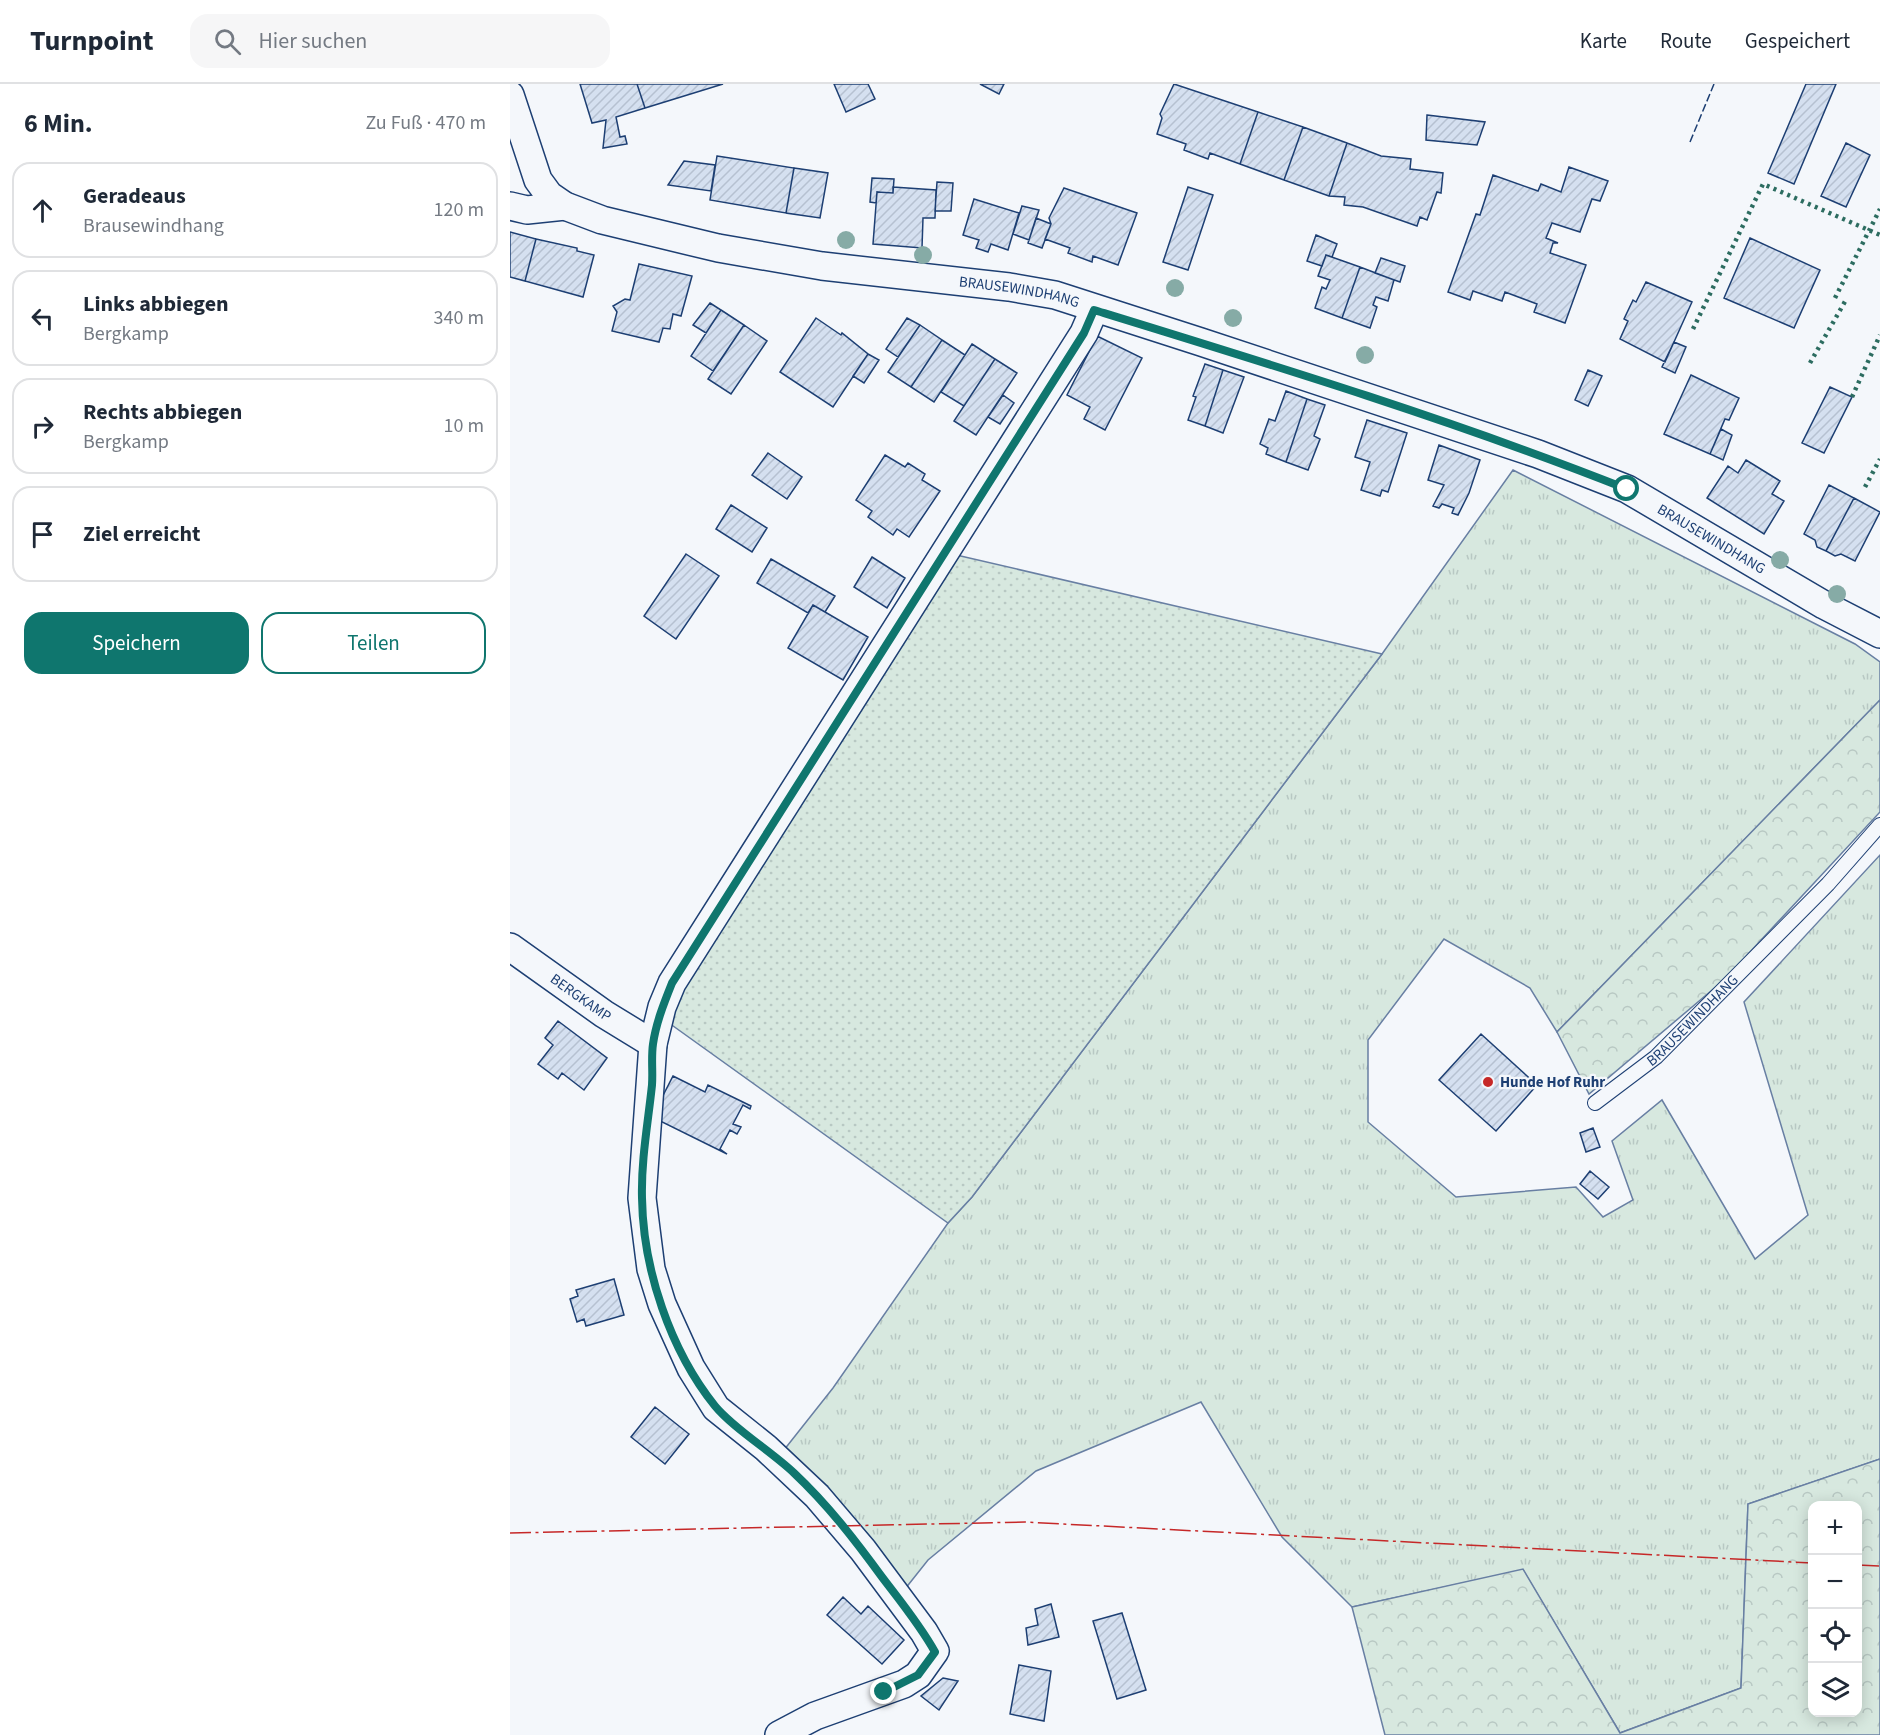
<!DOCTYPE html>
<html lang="de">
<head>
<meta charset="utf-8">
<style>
	body { margin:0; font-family:"Source Sans 3",sans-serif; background:#f6f6f7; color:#1f2937 }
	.controls { position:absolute; right:18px; bottom:18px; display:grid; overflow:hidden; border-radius:12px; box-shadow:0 3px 15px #0003 }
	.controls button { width:54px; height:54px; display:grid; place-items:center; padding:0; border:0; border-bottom:2px solid #e0e1e3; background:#fff; color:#1f2937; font:30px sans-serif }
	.stop { position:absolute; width:18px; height:18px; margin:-14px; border:4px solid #0f766e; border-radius:50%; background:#fff }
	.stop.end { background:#0f766e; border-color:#fff; box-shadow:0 2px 6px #0008 }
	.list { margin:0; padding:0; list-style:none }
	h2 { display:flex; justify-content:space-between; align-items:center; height:78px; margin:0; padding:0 24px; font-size:26px }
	h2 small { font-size:20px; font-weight:400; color:#747a83 }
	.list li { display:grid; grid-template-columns:39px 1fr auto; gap:18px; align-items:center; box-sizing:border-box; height:96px; margin:0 12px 12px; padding:0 12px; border:2px solid #e0e1e3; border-radius:18px }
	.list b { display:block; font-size:22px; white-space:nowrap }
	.list p { margin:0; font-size:20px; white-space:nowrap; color:#747a83 }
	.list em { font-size:20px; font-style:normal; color:#747a83 }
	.actions { display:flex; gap:12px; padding:18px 24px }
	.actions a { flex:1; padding:14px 0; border:2px solid #0f766e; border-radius:18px; text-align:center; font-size:21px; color:#0f766e }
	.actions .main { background:#0f766e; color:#fff }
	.icon { flex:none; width:33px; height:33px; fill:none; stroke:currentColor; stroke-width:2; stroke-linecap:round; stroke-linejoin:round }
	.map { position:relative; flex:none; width:1370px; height:1651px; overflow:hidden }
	header { display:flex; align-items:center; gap:36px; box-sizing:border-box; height:84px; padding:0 30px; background:#fff; border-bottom:2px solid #e0e1e3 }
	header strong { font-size:28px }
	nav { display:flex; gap:33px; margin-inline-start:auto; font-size:21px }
	.search { width:420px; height:54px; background:#f6f6f7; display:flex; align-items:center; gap:15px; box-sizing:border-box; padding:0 21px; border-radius:18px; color:#747a83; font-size:22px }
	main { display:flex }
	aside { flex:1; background:#fff }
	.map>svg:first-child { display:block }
</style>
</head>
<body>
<header>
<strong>Turnpoint</strong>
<div class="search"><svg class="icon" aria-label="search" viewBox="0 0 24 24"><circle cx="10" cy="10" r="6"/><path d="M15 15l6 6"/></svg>Hier suchen</div>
<nav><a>Karte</a><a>Route</a><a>Gespeichert</a></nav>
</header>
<main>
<aside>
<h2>6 Min.<small>Zu Fuß · 470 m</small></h2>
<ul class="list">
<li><svg class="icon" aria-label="ahead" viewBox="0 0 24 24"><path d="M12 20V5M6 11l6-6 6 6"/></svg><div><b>Geradeaus</b><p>Brausewindhang</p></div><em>120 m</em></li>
<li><svg class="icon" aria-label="left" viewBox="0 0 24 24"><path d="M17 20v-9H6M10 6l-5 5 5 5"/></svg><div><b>Links abbiegen</b><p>Bergkamp</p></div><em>340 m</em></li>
<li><svg class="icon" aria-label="right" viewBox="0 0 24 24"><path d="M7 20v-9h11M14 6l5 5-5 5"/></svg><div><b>Rechts abbiegen</b><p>Bergkamp</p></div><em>10 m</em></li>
<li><svg class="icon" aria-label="arrive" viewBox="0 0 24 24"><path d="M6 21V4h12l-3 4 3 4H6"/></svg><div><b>Ziel erreicht</b></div></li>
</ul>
<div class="actions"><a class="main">Speichern</a><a>Teilen</a></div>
</aside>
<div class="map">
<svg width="1370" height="1651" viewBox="0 0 1370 1651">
	<defs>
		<pattern id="grass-tufts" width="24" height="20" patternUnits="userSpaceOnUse" patternTransform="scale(1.5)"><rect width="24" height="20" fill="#d7e8df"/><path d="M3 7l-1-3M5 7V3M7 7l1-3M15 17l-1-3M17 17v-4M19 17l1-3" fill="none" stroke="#b8c8c3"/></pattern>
		<pattern id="forest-crowns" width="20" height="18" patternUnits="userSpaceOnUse" patternTransform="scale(1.5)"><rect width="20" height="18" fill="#d7e8df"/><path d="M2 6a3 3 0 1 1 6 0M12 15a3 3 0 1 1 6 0" fill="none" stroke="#b8c8c3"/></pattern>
		<pattern id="garden-dots" width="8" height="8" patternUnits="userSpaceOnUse" patternTransform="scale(1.5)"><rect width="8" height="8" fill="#d7e8df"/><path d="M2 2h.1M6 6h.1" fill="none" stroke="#b8c8c3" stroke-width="1.8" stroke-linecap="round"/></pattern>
		<pattern id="building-hatch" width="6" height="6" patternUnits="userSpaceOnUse" patternTransform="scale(1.5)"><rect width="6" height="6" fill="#d5e0f0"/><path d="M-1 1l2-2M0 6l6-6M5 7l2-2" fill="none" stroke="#b6c1d1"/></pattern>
	</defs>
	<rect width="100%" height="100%" fill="#f4f7fb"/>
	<path fill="url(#grass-tufts)" stroke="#687fa3" stroke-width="1.5" d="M1003,386l342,174 25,18v38l-323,332 -27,-44 -86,-49 -76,101v82l88,75 120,-10 27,30 30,-17 -21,-59 50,-41 93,159 53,-44 -64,-213 136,-147v604l-132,45 -7,184 -121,45 -97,-163 -171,37 -70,-70 -81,-135 -165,69 -108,89 -27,34 -121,-139 53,-67 115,-165 24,-26 410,-543z"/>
	<path fill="url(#forest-crowns)" stroke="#687fa3" stroke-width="1.5" fill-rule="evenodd" d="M1370,616v112l-156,168 -135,114 -32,-62z
		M1370,1375v276h-495l-33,-128 171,-38 97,164 121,-45 7,-184zM1302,1422h46v206h-46z"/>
	<path fill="url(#garden-dots)" stroke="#687fa3" stroke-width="1.5" d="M442,470l430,100 -410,543 -24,26 -279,-200 12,-41z"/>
	<path fill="url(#building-hatch)" stroke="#1d3f73" stroke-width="1.5" d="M70,0h57l8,24 -29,9 4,20 5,-1 2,8 -24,4 3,-28 -14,3z
		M127,0h86l-78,24z
		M324,0h34l7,15 -29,13z
		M470,0h24l-5,10z
		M664,0l84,28 -18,52 -30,-11 -2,6 -24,-9 2,-6 -29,-10 5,-16 -2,-4z
		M1296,0h30l-42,100 -26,-11z
		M748,28l45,15 -19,53 -44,-16z
		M917,31l58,7 -8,23 -51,-5z
		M793,43l44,16 -18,53 -45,-16z
		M837,59l34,13 30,3 -1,10 33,4 -2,20 -4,-1 -10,28 -7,-3 -3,9 -54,-19 -19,-2 1,-8 -16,-1z
		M1336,59l24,12 -24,52 -25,-11z
		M207,72l77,12 -8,45 -76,-13z
		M174,77l31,4 -4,26 -43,-6z
		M1059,83l39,14 -8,20 -8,-2 -12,33 -28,-9 -6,15 12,5h-5l-3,10 36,12 -21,58 -31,-11 3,-8 -32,-12 -3,9 -29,-10 -3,9 -22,-8 28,-78 4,1 13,-40 45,16 3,-7 20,8z
		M284,84l34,5 -8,45 -34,-5z
		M362,94l22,1 -1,14 -16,-1 -1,11 -6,-1z
		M427,98l16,1 -2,28h-16z
		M383,103l43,3 -1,28h-12l-1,30 -49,-4 4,-52 16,1z
		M678,103l25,8 -25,75 -25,-8z
		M554,104l73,25 -19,52 -25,-9 -1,6 -24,-9 2,-5 -25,-9 6,-15 -2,-6z
		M464,115l45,14 -11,37 -17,-6 -3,8 -12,-4 3,-8 -16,-5z
		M512,122l17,4 -10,30 -16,-6z
		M526,134l15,6 -9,24 -14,-5z
		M0,148l26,7 -11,42 -15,-4z
		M806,151l21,9 -5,13 -6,-2 -4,11 -15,-5z
		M1240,154l70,32 -26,58 -70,-30z
		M26,155l41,9v3l17,4 -11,42 -58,-16z
		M816,171l34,12 -18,51 -27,-10 7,-21 4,2 4,-9 -12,-4z
		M871,174l24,8 -5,16 -25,-9z
		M129,180l53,12 -11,40 -8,-2 -3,15 -7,-1 -4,14 -47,-11 5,-19 -4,-6 12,-7 5,1z
		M850,183l34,13 -6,21 -12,-4 -3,8 4,2 -7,21 -28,-10z
		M1136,198l46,20 -27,60 -45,-23 8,-18 -4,-2 9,-19 3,2z
		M200,219l11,7 -15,23 -13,-8z
		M211,226l23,15 -31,46 -22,-15z
		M306,234l25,17 1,-2 26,21 -35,53 -53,-35z
		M397,234l13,7 -22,32 -12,-8z
		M234,241l23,16 -36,53 -23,-15z
		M410,241l22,15 -31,47 -23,-15z
		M587,252l45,22 -37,72 -21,-11 6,-12 -23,-12z
		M432,256l23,15 -31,47 -23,-15z
		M1164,258l12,5 -11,26 -13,-6z
		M462,260l23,15 -31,47 -23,-14z
		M358,270l11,6 -15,23 -11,-7z
		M485,275l22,14 -41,62 -22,-14z
		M695,280l18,6 -18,56 -17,-6 8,-23 -3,-1z
		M713,286l21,7 -21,56 -18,-7z
		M1078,286l14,6 -14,30 -13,-6z
		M1181,291l48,23 -10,22 -4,-1 -15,35 -46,-20z
		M1320,303l22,10 -28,56 -22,-10z
		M776,307l21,8 -21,63 -20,-8 2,-6 -8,-4 9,-25 6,2z
		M493,311l11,8 -14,21 -12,-7z
		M797,315l18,6 -11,31 6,3 -12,31 -22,-8z
		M857,336l40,13 -19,59 -6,-2 -2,6 -19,-6 9,-28 -15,-5z
		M1211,345l11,6 -9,25 -13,-6z
		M929,361l41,15 -11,33 -11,22 -6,-2 2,-5 -12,-4 -3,4 -6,-2 11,-21 -16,-5z
		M258,369l34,24 -15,22 -35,-24z
		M375,371l20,12 3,-4 17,11 -3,6 18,11 -31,46 -12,-8 -4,6 -25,-18 4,-6 -16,-11z
		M1236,376l34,21 -8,13 12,7 -20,33 -57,-36 21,-32 10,7z
		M1319,401l25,13 -28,53 -9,-4 -2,-7 -11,-6z
		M1344,414l26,14 -25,49 -14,-7 -6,2 -9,-5z
		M221,421l36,23 -15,24 -36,-23z
		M176,470l33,22 -43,63 -32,-23z
		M362,473l33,21 -18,30 -33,-21z
		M261,475l64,37 -10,16 -12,-7 -5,8 -51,-30z
		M303,521l55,32 -25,43 -55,-32z
		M48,937l49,37 -23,32 -22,-17 -4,6 -20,-15 15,-19 -8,-7z
		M971,950l56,51 -41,46 -57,-51z
		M163,992l32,16 3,-7 43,21 -1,3 -7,-4 -10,19 8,3 -4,7 -7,-4 -10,19 7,5 -75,-37z
		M1083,1044l7,19 -14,5 -6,-19z
		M1080,1087l19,16 -11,12 -18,-15z
		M104,1195l10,36 -38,11 -2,-7 -7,3 -7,-23 8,-3 -2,-6z
		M145,1323l34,27 -24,30 -34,-27z
		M333,1513l18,17 7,-8 36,34 -22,24 -55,-49z
		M541,1520l8,33 -31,8 -2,-17 12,-3 -3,-16z
		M612,1529l24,77 -29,9 -24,-78z
		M509,1581l32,6 -7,50 -34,-7z
		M433,1594l15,3 -19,29 -18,-14z"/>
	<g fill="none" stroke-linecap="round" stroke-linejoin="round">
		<defs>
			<g id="service">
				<path id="s1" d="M1085,1019l61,-46 172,-173 52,-59"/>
			</g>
			<g id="minor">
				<path id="s2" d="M0,11l28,85 11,15 16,11 37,14 116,28 104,18 187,21 46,8 146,47 337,112 89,35 197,116 56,29"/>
				<path d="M0,122l17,4 38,-4"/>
				<path id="s3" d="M0,863l94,67 49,30"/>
				<path d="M269,1651l36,-19 89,-32 14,-9 17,-24 -11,-19 -61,-82 -46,-54 -51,-48 -50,-40 -25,-40 -29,-64 -11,-35 -9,-71 11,-154 9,-37 10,-24 412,-650 10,-23"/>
			</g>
		</defs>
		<use href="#service" stroke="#1d3f73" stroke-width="16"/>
		<use href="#minor" stroke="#1d3f73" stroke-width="30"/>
		<use href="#service" stroke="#f4f7fb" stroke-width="14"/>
		<use href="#minor" stroke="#f4f7fb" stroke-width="27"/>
		<path stroke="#2c6c60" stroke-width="4.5" stroke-dasharray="3 4.5" stroke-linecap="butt" d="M1325,214l45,-89
			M1183,245l70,-145 117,51
			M1300,279l37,-65
			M1342,313l28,-62
			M1355,403l15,-28"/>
		<path stroke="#1d3f73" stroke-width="1.5" stroke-dasharray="8 3" stroke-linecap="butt" d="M1180,58l24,-58"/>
		<path stroke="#c62828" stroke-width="1.5" stroke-dasharray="21 4.5 3 4.5" stroke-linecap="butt" d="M0,1449l515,-11 787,41
			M1348,1481l22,1"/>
	</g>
	<g fill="#86aba6">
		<circle cx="336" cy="156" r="9"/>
		<circle cx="413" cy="171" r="9"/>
		<circle cx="665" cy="204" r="9"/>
		<circle cx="723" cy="234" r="9"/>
		<circle cx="855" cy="271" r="9"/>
		<circle cx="1270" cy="476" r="9"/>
		<circle cx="1327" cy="510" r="9"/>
	</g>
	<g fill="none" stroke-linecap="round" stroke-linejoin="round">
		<path stroke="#0f766e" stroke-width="8" d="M374,1608l34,-17 17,-23c-15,-27 -34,-50 -53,-75 -27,-37 -54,-72 -88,-104 -23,-22 -60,-44 -79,-67 -45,-56 -72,-137 -73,-208 -1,-38 6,-75 10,-113 1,-14 -1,-27 1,-41 3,-21 11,-41 19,-61l412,-650 10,-23c179,55 359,110 533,179"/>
	</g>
	<circle fill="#c62828" stroke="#f4f7fb" stroke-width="2" cx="978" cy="998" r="6"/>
	<g text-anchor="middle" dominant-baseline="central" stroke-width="4.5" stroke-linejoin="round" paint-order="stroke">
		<g font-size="15" fill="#1d3f73" stroke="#f4f7fb">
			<text stroke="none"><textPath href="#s2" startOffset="591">BRAUSEWINDHANG</textPath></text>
			<text stroke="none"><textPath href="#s2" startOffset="1329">BRAUSEWINDHANG</textPath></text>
			<text stroke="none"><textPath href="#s3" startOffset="87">BERGKAMP</textPath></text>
			<text stroke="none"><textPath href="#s1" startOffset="128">BRAUSEWINDHANG</textPath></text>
		</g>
		<g font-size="15" font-weight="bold" fill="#1d3f73" stroke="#f4f7fb" text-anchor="start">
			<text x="990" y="998">Hunde Hof Ruhr</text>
		</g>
	</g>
</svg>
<div class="controls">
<button>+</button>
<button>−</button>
<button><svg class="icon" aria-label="locate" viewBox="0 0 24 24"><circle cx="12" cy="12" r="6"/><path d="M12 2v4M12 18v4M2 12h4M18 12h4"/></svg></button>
<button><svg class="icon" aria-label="layers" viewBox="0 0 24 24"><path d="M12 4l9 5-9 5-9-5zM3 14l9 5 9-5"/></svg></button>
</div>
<div class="stop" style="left:1117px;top:405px"></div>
<div class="stop end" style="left:374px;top:1608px"></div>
</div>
</main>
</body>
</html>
